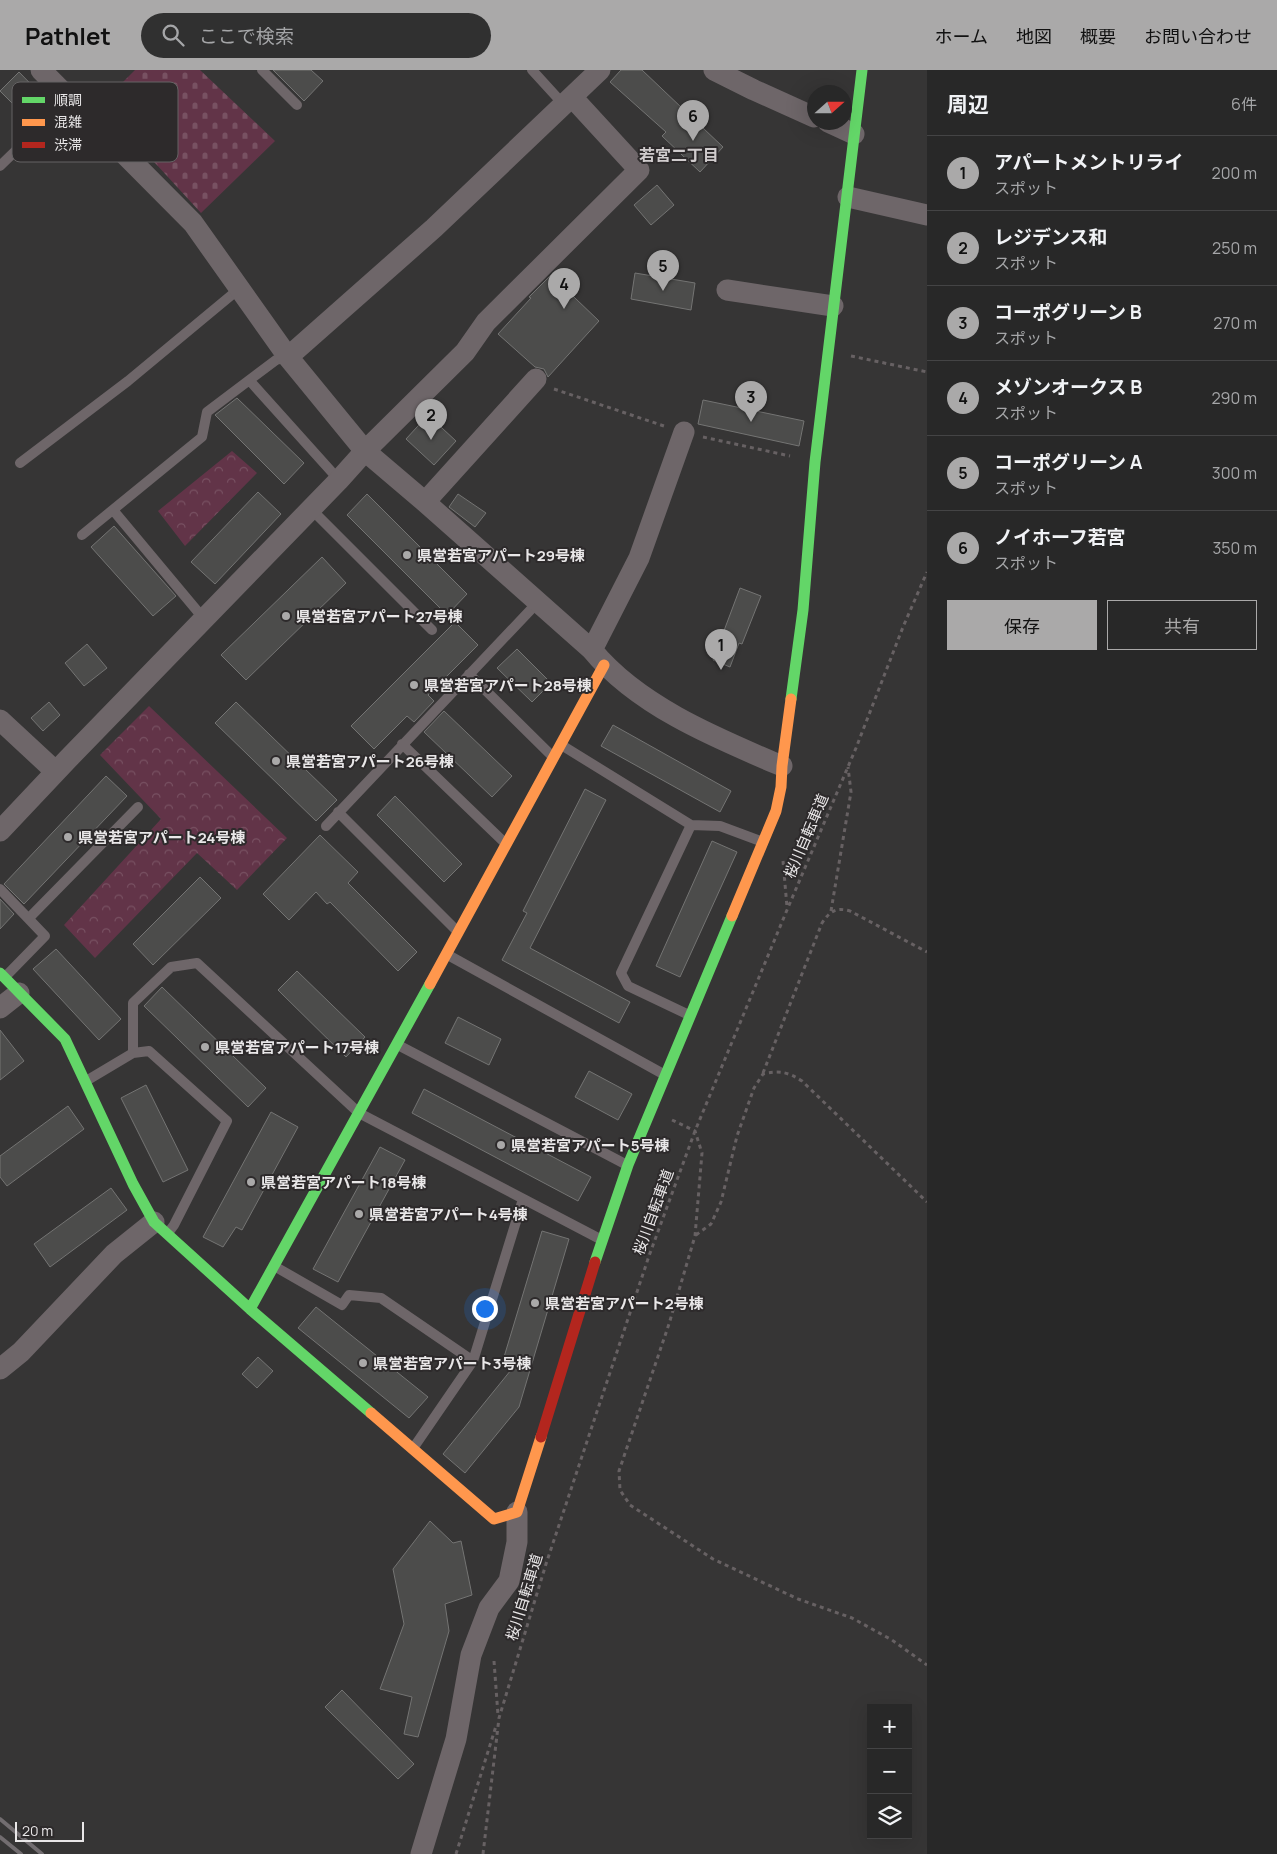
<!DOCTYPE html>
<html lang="ja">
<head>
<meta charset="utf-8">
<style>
	body { margin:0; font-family:Manrope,"Noto Sans JP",sans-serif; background:#303030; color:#f1f3f6 }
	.controls { position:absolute; right:15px; bottom:15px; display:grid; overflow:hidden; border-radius:0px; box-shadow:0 5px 20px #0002 }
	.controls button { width:45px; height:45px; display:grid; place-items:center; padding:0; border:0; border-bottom:1px solid #444445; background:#282828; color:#f1f3f6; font:25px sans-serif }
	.compass { position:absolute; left:807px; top:15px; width:45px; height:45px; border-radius:50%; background:#282828; box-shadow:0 5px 20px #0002; rotate:69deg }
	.scale { position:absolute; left:15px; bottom:12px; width:69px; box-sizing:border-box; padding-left:5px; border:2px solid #e9e7e8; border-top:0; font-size:14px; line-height:18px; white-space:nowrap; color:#e9e7e8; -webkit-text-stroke:4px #2d2a2b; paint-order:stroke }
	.you { position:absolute; left:484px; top:1238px; width:18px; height:18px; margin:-12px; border:4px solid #fff; border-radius:50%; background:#1a73e8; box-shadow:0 0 0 8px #1a73e833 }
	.badge { display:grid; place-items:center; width:32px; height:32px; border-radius:50%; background:#aaa9a9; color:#111; font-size:16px; font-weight:700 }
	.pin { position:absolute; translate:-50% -41px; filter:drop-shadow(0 1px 2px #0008) }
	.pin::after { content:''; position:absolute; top:26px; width:18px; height:15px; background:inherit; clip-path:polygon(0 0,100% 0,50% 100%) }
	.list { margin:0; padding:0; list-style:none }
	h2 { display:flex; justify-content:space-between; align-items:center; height:65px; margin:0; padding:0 20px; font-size:21px }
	h2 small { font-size:16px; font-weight:400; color:#a5a6a8 }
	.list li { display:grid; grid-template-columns:32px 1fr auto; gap:15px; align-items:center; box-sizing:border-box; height:75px; padding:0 20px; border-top:1px solid #444445 }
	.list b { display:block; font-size:19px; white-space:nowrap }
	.list p { margin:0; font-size:16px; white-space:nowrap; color:#a5a6a8 }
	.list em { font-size:16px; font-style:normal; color:#a5a6a8 }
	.actions { display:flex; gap:10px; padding:15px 20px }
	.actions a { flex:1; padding:11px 0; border:1px solid #aaa9a9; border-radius:0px; text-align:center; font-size:18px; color:#aaa9a9 }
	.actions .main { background:#aaa9a9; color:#111 }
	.icon { flex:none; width:28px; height:28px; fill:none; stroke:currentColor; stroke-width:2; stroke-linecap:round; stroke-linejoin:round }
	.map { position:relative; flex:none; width:927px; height:1784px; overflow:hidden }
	header { display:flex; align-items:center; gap:30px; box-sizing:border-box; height:70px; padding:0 25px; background:#aaa9a9; color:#111 }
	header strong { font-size:24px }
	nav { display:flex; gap:28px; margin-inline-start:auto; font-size:18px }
	.search { width:350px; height:45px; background:#303030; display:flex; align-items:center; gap:12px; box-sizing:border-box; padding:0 18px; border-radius:28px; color:#a5a6a8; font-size:19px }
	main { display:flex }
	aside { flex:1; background:#282828 }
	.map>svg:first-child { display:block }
</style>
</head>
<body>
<header>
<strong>Pathlet</strong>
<div class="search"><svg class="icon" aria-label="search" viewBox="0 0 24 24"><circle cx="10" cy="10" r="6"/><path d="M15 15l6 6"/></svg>ここで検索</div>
<nav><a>ホーム</a><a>地図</a><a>概要</a><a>お問い合わせ</a></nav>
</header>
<main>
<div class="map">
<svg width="927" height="1784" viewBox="0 0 927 1784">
	<defs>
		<pattern id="forest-crowns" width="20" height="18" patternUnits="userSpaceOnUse" patternTransform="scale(1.25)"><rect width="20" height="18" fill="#623448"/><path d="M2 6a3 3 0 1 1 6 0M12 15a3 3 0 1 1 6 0" fill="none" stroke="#785162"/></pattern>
		<pattern id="cemetery-stones" width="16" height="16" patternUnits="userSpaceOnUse" patternTransform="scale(1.25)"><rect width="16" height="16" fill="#623448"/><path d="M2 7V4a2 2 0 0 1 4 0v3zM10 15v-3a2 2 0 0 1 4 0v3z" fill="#785162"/></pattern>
	</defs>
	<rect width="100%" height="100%" fill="#363535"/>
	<path fill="url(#forest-crowns)" d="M232,381l25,22 -72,73 -27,-35z
		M149,636l138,132 -50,52 -40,-37 -102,105 -31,-33 97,-106 -61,-64z"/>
	<path fill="url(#cemetery-stones)" d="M135,0h65l75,71 -74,72 -45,-49 -58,-57z"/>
	<path fill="#4c4c4b" stroke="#747473" d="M273,0h38l12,11 -19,20z
		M621,0h21l81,77 -23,25 -38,-36 4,-4 -56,-50z
		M19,2l31,32 -18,19 -32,-32z
		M657,115l17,20 -23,20 -17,-20z
		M635,203l60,10 -4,27 -60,-11z
		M551,205l48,46 -51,56 -4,-8 -9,-2 -37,-33 33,-36 -2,-1z
		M237,328l67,65 -20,21 -69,-69z
		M703,330l101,21 -5,25 -101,-22z
		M428,345l28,26 -22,24 -28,-26z
		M258,422l23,22 -66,70 -24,-22z
		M367,424l100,100 -20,21 -100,-100z
		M458,424l28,19 -11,14 -26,-20z
		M114,456l62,70 -23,20 -62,-69z
		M322,487l24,26 -100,97 -25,-25z
		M740,518l21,8 -19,48 -3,-1 -9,24 -17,-7z
		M455,552l23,23 -50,50 6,6 -20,21 -7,-6 -33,33 -23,-23z
		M87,574l20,24 -23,18 -19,-23z
		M517,579l34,34 -19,19 -35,-34z
		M49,632l11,13 -17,16 -12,-13z
		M236,632l101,98 -21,21 -101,-98z
		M444,641l68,65 -20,21 -68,-65z
		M613,655l118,66 -11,21 -119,-66z
		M106,706l21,20 -103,108 -20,-20z
		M585,719l21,11 -76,148 100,54 -11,21 -117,-63 25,-47 -4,-2z
		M395,726l67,68 -18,18 -67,-67z
		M320,765l38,37 -10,11 69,69 -19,19 -68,-69 -3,2 -11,-12 -27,28 -26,-26z
		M712,771l25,11 -57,125 -24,-11z
		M200,807l21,21 -68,67 -20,-21z
		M0,829l14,15 -14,15z
		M56,879l65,70 -22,21 -66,-71z
		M297,901l68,66 -19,20 -68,-67z
		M162,917l104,101 -18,19 -104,-101z
		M458,947l43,22 -12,26 -44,-22z
		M0,960l24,31 -24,19z
		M589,1001l43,23 -14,26 -43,-23z
		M146,1015l42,85 -25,12 -42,-84z
		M424,1019l167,88 -13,24 -166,-88z
		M68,1036l16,23 -77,57 -7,-9v-21z
		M271,1042l27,15 -56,103 -6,-3 -13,20 -20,-10z
		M380,1077l25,13 -67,122 -25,-13z
		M111,1118l16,22 -77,57 -16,-23z
		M542,1161l27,8 -50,168 -54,66 -22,-19 68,-84 -10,-3z
		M316,1237l112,90 -19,21 -111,-90z
		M258,1287l15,14 -16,17 -15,-14z
		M430,1451l23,22 8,-2 11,54 -27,9 4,27 -31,106 -14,-3 8,-37 -32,-8 24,-65 -11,-55z
		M342,1620l72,74 -16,15 -73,-72z"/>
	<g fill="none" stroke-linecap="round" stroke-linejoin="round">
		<path stroke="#676163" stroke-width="3" stroke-dasharray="4 4" stroke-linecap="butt" d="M851,286l76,16
			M554,319l110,37
			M703,367l87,19
			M783,791l4,46
			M831,841l20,-119 -3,-25
			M763,1003l59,-150c8,-12 14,-16 28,-12l77,41
			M672,1050l23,11 7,22 -7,83 -26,88 -50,147 1,19 10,15 83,54 85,40 54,19 40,22 35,25
			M696,1165l15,-11 10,-22 16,-66 17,-48 9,-14c16,-4 25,-2 39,7l125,121
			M494,1591l4,54
			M456,1784l40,-128
			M483,1784l16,-136 47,-154 103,-308 46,-125 92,-221 69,-162 47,-121 24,-55"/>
		<path stroke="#6e6669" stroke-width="10" d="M262,0l35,35
			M532,0l32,35
			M0,96l70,-68
			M250,311l89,99
			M20,393l108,-82 112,-93
			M311,439l121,121
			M113,440l91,109
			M82,465l120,-98 5,-25 69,-52 12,-3
			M469,604l84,83
			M402,674l104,100
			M563,676l128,79 29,1 43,16
			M338,742l120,120
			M326,756l212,-224
			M0,819l45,47 -40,41
			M29,848l109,-111
			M448,885l217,120
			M689,945l-61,-29 -7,-13 70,-148
			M398,975l229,120
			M133,983v-50l38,-36 26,-4 162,150 241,126
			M86,1011l47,-28 16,-2 78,70 -53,104 -6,8
			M274,1196l68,39 7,-10 32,3 92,63
			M414,1377l59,-86 50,-162"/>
		<path stroke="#6e6669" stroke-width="21" d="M41,0l152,153 95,134 77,94 60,51 167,148c46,56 124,88 190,116
			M714,0l40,20 60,27
			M828,52l26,12
			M848,127l79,18
			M727,220l106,16
			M288,287l146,-129 166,-158
			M425,432l111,-123
			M592,580l47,-92 45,-126
			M0,650l55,51
			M0,761l67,-71 272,-280 26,-29 100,-99 21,-30 153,-152 -67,-73
			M0,938l19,-15
			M0,1299l21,-17 93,-98 40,-32
			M421,1784l35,-115 15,-84 18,-47 20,-27 8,-39v-30"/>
		<path stroke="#63d668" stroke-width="11" d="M791,629l12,-89 12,-148 47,-392
			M0,903l65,66 68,145 21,38 96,87 121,104
			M595,1192l33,-97 104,-249
			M250,1239l180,-325"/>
		<path stroke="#ff974d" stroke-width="11" d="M732,846l44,-105 5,-24 1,-21 9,-67
			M430,914l174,-319
			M371,1343l123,106 23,-7 24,-75"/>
		<path stroke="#b3261e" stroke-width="11" d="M541,1367l54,-175"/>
		<path stroke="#726d70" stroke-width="4" d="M0,1749l42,35
			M0,1767l21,17"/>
	</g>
	<g fill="#aaa9a9" stroke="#2d2a2b" stroke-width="2">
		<circle cx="407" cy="485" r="5"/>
		<circle cx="286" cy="546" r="5"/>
		<circle cx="414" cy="615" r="5"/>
		<circle cx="276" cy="691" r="5"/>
		<circle cx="68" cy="767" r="5"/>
		<circle cx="205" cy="977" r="5"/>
		<circle cx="501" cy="1075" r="5"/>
		<circle cx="251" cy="1112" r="5"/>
		<circle cx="359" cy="1144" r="5"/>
		<circle cx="535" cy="1233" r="5"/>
		<circle cx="363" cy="1293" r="5"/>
	</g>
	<g text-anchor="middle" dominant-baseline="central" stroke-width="4" stroke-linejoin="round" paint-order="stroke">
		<g font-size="15" font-weight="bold" fill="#e9e7e8" stroke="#2d2a2b" text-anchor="start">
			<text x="417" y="485">県営若宮アパート29号棟</text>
			<text x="296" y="546">県営若宮アパート27号棟</text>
			<text x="424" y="615">県営若宮アパート28号棟</text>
			<text x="286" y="691">県営若宮アパート26号棟</text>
			<text x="78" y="767">県営若宮アパート24号棟</text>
			<text x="215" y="977">県営若宮アパート17号棟</text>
			<text x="511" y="1075">県営若宮アパート5号棟</text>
			<text x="261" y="1112">県営若宮アパート18号棟</text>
			<text x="369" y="1144">県営若宮アパート4号棟</text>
			<text x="545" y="1233">県営若宮アパート2号棟</text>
			<text x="373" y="1293">県営若宮アパート3号棟</text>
		</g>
		<g font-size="15" fill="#e9e7e8" stroke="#2d2a2b">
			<text transform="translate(806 766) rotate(-67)">桜川自転車道</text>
			<text transform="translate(653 1142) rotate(-70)">桜川自転車道</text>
			<text transform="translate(524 1527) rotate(-73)">桜川自転車道</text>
		</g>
		<g font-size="16" font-weight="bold" fill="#d0cccd" stroke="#2d2a2b">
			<text x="679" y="85">若宮二丁目</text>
		</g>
	</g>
	<rect x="12" y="12" width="166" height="80" rx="8" fill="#2d2a2b" stroke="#656364" stroke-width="1"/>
	<rect x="22" y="27" width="23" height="6" fill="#63d668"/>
	<rect x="22" y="49" width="23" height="7" fill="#ff974d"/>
	<rect x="22" y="72" width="23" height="6" fill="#b3261e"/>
	<g font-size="14" fill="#e9e7e8">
		<text x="54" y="35">順調</text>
		<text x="54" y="57">混雑</text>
		<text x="54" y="80">渋滞</text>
	</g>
</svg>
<div class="controls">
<button>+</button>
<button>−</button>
<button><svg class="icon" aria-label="layers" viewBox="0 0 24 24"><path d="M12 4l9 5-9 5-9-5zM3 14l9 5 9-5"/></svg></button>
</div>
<svg class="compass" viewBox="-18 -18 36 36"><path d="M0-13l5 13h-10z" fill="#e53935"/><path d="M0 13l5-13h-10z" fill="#a5a6a8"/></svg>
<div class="scale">20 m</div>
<div class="you"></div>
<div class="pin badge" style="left:721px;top:600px">1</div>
<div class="pin badge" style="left:431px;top:370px">2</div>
<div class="pin badge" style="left:751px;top:352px">3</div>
<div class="pin badge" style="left:564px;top:239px">4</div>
<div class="pin badge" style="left:663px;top:221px">5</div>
<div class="pin badge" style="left:693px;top:71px">6</div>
</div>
<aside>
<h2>周辺<small>6件</small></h2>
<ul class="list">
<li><span class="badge">1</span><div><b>アパートメントリライ</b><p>スポット</p></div><em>200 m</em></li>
<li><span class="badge">2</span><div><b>レジデンス和</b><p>スポット</p></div><em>250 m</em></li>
<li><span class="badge">3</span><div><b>コーポグリーン B</b><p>スポット</p></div><em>270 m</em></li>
<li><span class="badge">4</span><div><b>メゾンオークス B</b><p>スポット</p></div><em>290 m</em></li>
<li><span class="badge">5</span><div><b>コーポグリーン A</b><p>スポット</p></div><em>300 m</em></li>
<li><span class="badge">6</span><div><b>ノイホーフ若宮</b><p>スポット</p></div><em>350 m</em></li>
</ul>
<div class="actions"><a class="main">保存</a><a>共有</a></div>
</aside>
</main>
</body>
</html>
